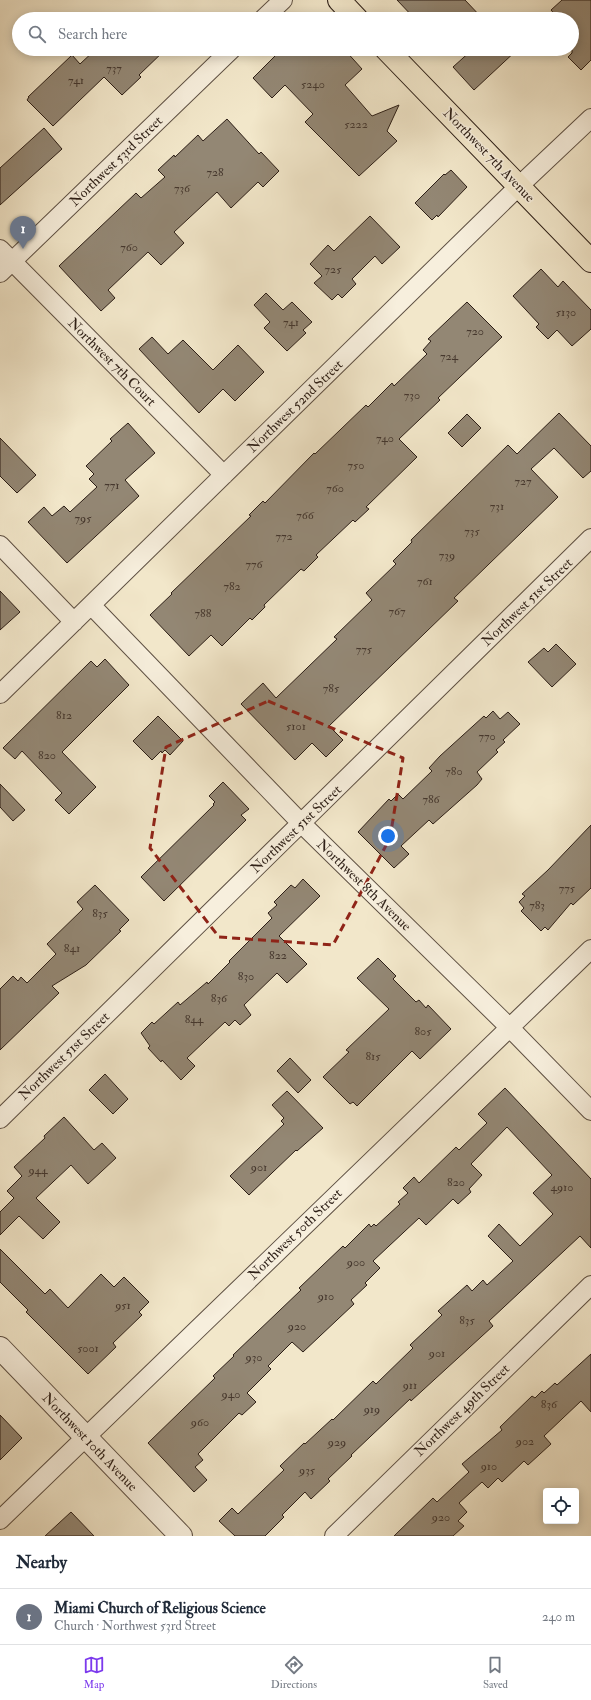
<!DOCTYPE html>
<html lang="en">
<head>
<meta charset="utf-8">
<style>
	body { margin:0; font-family:"IM FELL Double Pica",serif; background:#f6f6f7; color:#1f2937 }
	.controls { position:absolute; right:12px; bottom:12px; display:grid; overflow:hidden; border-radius:4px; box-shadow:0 2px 10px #0003 }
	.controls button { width:36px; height:36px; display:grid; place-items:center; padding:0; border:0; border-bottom:1px solid #e0e1e3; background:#fff; color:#1f2937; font:20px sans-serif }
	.you { position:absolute; left:388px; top:836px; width:14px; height:14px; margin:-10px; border:3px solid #fff; border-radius:50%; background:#1a73e8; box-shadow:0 0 0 6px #1a73e833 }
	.badge { display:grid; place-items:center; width:26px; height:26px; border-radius:50%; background:#7c3aed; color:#fff; font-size:13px; font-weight:700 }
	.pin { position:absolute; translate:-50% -33px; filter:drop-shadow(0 1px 2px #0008) }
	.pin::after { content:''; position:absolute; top:21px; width:14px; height:12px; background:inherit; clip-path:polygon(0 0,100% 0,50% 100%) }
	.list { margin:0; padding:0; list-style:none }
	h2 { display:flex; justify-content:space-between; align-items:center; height:52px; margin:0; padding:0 16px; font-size:17px }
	h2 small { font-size:13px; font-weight:400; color:#747a83 }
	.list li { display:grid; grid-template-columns:26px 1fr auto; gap:12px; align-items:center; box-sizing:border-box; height:56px; padding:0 16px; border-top:1px solid #e0e1e3 }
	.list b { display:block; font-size:15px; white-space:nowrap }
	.list p { margin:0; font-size:13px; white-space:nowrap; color:#747a83 }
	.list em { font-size:13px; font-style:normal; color:#747a83 }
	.icon { flex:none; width:22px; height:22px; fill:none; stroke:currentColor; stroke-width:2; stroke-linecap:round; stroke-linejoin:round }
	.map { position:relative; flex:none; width:591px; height:1536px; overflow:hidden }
	.search { position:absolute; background:#fff; box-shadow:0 2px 10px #0003; left:12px; right:12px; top:12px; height:44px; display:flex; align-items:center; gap:10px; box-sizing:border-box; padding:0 14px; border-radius:22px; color:#747a83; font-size:15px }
	.sheet { height:108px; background:#fff }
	nav { display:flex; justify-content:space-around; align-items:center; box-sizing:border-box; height:56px; border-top:1px solid #e0e1e3; background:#fff; font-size:11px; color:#747a83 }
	nav a { display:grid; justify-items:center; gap:2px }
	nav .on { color:#7c3aed }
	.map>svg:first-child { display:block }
</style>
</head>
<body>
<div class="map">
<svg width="591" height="1536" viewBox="0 0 591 1536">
	<rect width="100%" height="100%" fill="#f2e7ca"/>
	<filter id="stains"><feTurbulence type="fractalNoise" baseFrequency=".005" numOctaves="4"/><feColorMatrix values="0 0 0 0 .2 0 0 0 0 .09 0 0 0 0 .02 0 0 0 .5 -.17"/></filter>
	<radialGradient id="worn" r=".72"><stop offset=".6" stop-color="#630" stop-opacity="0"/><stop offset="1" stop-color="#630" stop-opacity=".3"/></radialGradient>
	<path fill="#938774" stroke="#2c1e16" d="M397,0h68l18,19h-68z
		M562,0h29v60l-10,10 -13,-13 4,-4v-34h-13l-8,-9z
		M96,49h70l-27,26 2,2 -19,18 -18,-18 -51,49 -26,-26 2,-3h-1l44,-42 8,9z
		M282,49h62l18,20 -17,16 27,31 27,-11 -12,26 10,10 -38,35 -54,-54 8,-8 -28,-29 -13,13 -19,-20z
		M473,49h45l-44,41 -21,-23z
		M227,119l32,35 2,-2 18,19 -16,16 -5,-5 -27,26 -14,-16 -43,40 10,11 -23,22 -13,-13 -40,38 7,8 -14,13 -42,-45 77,-73 5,5 24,-21 -7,-7 16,-15 1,2 23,-22 5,6z
		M44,128l18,21 -62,56v-37z
		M451,170l16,17 -29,30 -1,-2 -5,5 -17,-17 29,-29 1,1z
		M370,216l30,31 -18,17 -7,-8 -23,23 4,5 -14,14 -4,-4 -6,6 -18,-17 8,-7 -12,-12 18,-19 6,6z
		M541,269l17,18 5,-6 28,29v19l-19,17 -15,-16 -9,9 -12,-12 3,-3 -26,-28z
		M266,293l17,17 9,-8 20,20 -9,8 3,3 -19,18 -23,-23 6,-6 -16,-17z
		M467,302l35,35 -64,61 2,2 -41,39 18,18 -51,50 3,2 -14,13 -2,-2 -37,35 2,2 -14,14 -3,-2 -37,36 1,2 -13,13 -2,-2 -28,28 -11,-11 -22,21 -39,-41 22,-21 -1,-1 80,-77 -2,-1 14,-14 2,2 49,-50 1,1 51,-49 2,2 24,-24 2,3 33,-32 -4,-4 8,-9 -3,-2z
		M152,337l16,17 15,-14 30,30 25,-25 26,27 -29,29 -12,-12 -24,24 -60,-64z
		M559,413l32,33v25l-8,7 -29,-30 -23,21 27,28 -104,101 4,3 -129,125 14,14 -17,17 -14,-14 -17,17 -54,-56 22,-21 13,15 61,-59 -3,-2 38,-37 -6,-7 30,-29 -3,-3 19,-19 -1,-2 97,-95 9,9z
		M467,414l14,14 -19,19 -14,-14z
		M128,423l27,30 -30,27 14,16 -72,67 -39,-41 16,-15 8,9 12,-10 6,6 27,-25 -8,-8 5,-5 -8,-8 26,-25 -2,-2z
		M0,438l36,37 -19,18 -17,-17z
		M0,591l20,21 -20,18z
		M556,644l20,20 -24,23 -24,-25 16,-14 4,4z
		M105,659l24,26 -67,67 34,35 -27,27 -14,-14 7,-7 -40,-42 -7,8 -12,-11 88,-87 6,6z
		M493,711l7,8 8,-7 12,12 -17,16 2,2 -9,8 2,2 -21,20 5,7 -5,6 -44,39 -4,-4 -28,26 8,8 -15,14 -36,-36 31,-33 2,2 7,-7 5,5 29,-28 -3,-3 11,-12 44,-40 2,2z
		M158,716l25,25 -13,14 -5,-5 -3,3 -1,-2 -9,9 -19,-19z
		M223,782l26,27 -8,6 5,5 -82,81 -23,-24 73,-72 -1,-1 2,-2 -6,-6z
		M0,784l25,26 -12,11 -13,-14z
		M591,825v63l-18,17 -2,-2 -23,27 -3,-3 -4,4 -20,-20 3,-3 -5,-6 6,-6 -3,-2 26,-24z
		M303,879l17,17 -41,40 28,28 -20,19 -10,-10 -33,32 7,10 -11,10 -5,-5 -6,6 -4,-4 -38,36 8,8 -14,14 -19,-20 -1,2 -13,-14 2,-2 -9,-13 11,-11 2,2 24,-22 2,3 27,-23 1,2 22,-22 -1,-1 43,-43 -4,-5 9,-8 -3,-3 17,-17 4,3z
		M95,885l34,35 -10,10 2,1 -35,34 -34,21 7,7 -59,57v-61l13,-13 5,5 3,-4 6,6 29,-29 -9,-10 36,-35 -6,-7z
		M378,958l18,18 -3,3 23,23 3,-2 7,8 2,-3 23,24 -31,30 -8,-8 -55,55 -4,-4 -3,2 -27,-27 26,-25 -3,-2 43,-41 -32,-31z
		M290,1058l21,22 -13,13 -21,-22z
		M105,1074l23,25 -15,15 -24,-24z
		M505,1088l86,91v69l-11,-12 -91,85 4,5 -82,75 -1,-2 -59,56 1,1 -24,23 2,2 -19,18 -6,-7 -23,23 2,2 -19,19h-30l-16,-15 13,-13 6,6 46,-44 -4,-4 24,-23 1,1 27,-25 1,1 40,-39 3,3 37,-36 -3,-3 32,-30 -4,-4 29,-26 5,6 11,-11 4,5 26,-24 -25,-25 11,-12 21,22 33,-32 -20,-21 19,-18 -45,-48 -36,37 11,11 -13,14 2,3 -13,12 -5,-5 -27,26 -7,-7 -46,43 7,7 -15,15 2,2 -16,15 3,4 -51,48 -11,-10 -24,24 3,3 -24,24 9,9 -14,13 -3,-2 -41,41 5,6 -8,7 12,13 -13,12 -46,-49 67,-65 -2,-2 21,-20 -1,-1 68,-65 -2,-2 44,-42 2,2 24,-24 2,3 3,-3 2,2 24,-22 -2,-2 10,-9 -5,-5 11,-11 5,6 37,-36 3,3 28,-27 -9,-9z
		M287,1091l36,37 -26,23 -1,-1 -47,45 -19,-19 54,-52 -3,-3 3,-3 -12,-13z
		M64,1117l30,33 8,-7 14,15 -28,26 -17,-19 -35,33 24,24 -17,17 -24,-23 -19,19v-23l14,-14 -7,-7 15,-15 -8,-9 31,-29 -1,-2z
		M0,1249l45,45 5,-5 18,19 33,-34 13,13 10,-10 25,25 -10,10 3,3 -29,28 3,4 -28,27 -62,-62 2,-2 -28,-28z
		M591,1354v58l-10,-11 -37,35 7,8 -23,21 -4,-4 -22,21 -4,-4 -10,10 -6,-6 -23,21 8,9 -9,9 6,5 -11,10h-59l39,-38 4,4 32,-30 -7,-8 40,-34 -2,-3 32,-31 3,2 7,-7 2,2 11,-10 2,2z
		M0,1415l22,23 -22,22z
		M71,1512l23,24h-49z"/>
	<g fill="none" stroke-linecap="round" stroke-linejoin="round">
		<defs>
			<path id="minor" d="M263,19l20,-19
				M0,249l224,226
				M0,273l232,-224
				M0,545l74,77
				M91,605l210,218 208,204 82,84
				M0,694l519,-508 72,-68
				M0,1119l591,-581
				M0,1520l591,-571
				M334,1536l257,-251"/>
			<path id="tertiary" d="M0,1348l181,188"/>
			<path id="primary" d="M339,0l18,19
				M386,49l205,212"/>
		</defs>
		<use href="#minor" stroke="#5e5043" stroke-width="20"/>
		<use href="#tertiary" stroke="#5e5043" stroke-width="24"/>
		<use href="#primary" stroke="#2c1e16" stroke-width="24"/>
		<use href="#minor" stroke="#f7efdd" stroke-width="18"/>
		<use href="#tertiary" stroke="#f7efdd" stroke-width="22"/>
		<use href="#primary" stroke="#f2e7ca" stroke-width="22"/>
	</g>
	<path fill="none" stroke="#8f2418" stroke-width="3" stroke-dasharray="8 5" stroke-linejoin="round" d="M268,701l135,57 -13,80 -57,107 -114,-8 -69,-89 16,-101z"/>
	<g text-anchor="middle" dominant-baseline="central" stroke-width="3" stroke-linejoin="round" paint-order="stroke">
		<g font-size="12" fill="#46382e">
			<text x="114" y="68">737</text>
			<text x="76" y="80">741</text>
			<text x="313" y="84">5240</text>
			<text x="356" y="124">5222</text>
			<text x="215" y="172">728</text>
			<text x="182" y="188">736</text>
			<text x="129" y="247">760</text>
			<text x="333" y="269">725</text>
			<text x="566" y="312">5130</text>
			<text x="291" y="322">741</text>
			<text x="475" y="331">720</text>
			<text x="449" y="356">724</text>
			<text x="412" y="395">730</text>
			<text x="385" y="438">740</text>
			<text x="356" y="465">750</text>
			<text x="523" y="481">727</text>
			<text x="112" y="485">771</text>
			<text x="335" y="488">760</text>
			<text x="497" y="506">731</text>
			<text x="305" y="515">766</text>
			<text x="83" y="518">795</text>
			<text x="472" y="531">735</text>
			<text x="284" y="536">772</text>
			<text x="447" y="555">739</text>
			<text x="254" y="564">776</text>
			<text x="425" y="581">761</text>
			<text x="232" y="586">782</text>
			<text x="397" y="611">767</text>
			<text x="203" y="613">788</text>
			<text x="364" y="649">775</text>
			<text x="331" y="688">785</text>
			<text x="64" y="715">812</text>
			<text x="296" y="726">5101</text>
			<text x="487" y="736">770</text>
			<text x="47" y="755">820</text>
			<text x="454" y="771">780</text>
			<text x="431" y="799">786</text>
			<text x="567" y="888">775</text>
			<text x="537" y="905">783</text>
			<text x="100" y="913">835</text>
			<text x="72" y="948">841</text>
			<text x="278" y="955">822</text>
			<text x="246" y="976">830</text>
			<text x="219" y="998">836</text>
			<text x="194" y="1019">844</text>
			<text x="423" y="1031">805</text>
			<text x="373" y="1056">815</text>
			<text x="259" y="1167">901</text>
			<text x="38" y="1170">944</text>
			<text x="456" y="1182">820</text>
			<text x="562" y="1187">4910</text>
			<text x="356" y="1262">900</text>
			<text x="326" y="1296">910</text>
			<text x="123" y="1305">951</text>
			<text x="467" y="1320">835</text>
			<text x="297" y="1326">920</text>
			<text x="88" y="1348">5001</text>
			<text x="437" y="1353">901</text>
			<text x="254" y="1357">930</text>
			<text x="410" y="1385">911</text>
			<text x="231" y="1394">940</text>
			<text x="549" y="1404">836</text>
			<text x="372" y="1409">919</text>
			<text x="200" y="1422">960</text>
			<text x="525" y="1441">902</text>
			<text x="337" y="1442">929</text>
			<text x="489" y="1466">910</text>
			<text x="307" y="1470">935</text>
			<text x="441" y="1517">920</text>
		</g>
		<g font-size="14" fill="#2c1e16" stroke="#f7efdd">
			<text transform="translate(489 155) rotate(46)">Northwest 7th Avenue</text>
			<text transform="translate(116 161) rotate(-44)">Northwest 53rd Street</text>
			<text transform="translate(112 362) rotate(45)">Northwest 7th Court</text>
			<text transform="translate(295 406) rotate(-44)">Northwest 52nd Street</text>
			<text transform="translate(527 602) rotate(-44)">Northwest 51st Street</text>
			<text transform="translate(296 829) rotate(-44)">Northwest 51st Street</text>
			<text transform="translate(364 885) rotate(44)">Northwest 8th Avenue</text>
			<text transform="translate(64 1056) rotate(-44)">Northwest 51st Street</text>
			<text transform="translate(295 1234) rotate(-44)">Northwest 50th Street</text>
			<text transform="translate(462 1410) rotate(-44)">Northwest 49th Street</text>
			<text transform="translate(90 1442) rotate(46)">Northwest 10th Avenue</text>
		</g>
	</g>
	<rect width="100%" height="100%" filter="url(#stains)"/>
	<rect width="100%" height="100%" fill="url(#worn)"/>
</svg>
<div class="controls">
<button><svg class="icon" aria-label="locate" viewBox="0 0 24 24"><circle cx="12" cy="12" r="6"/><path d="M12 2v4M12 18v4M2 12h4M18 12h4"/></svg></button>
</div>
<div class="you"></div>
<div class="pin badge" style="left:23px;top:249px;background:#6b7280">1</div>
<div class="search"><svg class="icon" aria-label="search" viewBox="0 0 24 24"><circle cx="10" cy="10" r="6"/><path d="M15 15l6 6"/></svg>Search here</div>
</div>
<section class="sheet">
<h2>Nearby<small></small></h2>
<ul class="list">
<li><span class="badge" style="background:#6b7280">1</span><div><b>Miami Church of Religious Science</b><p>Church · Northwest 53rd Street</p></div><em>240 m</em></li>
</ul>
</section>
<nav>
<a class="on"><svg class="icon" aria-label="map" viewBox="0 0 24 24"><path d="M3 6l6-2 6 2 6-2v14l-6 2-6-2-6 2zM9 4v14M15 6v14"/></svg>Map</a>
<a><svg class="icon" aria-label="directions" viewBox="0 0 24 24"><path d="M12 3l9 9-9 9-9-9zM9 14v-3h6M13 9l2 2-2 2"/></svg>Directions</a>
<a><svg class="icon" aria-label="saved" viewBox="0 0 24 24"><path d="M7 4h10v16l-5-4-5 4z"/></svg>Saved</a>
</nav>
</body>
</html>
